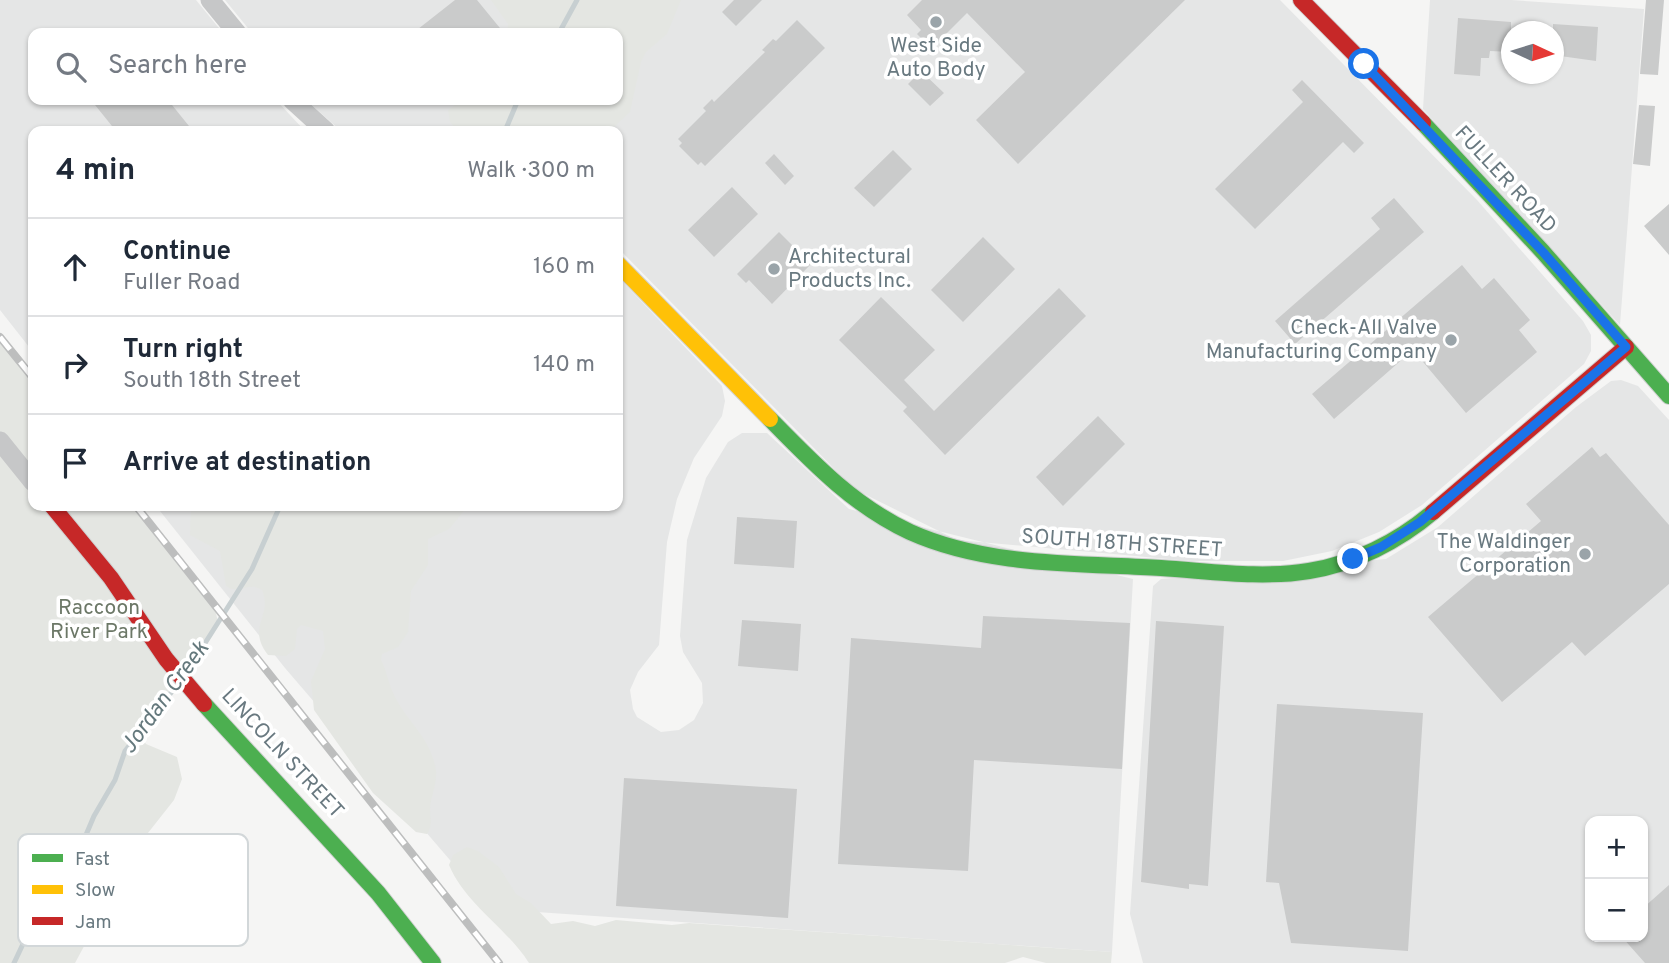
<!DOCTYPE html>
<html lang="en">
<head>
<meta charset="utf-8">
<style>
	body { margin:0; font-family:Overpass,sans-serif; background:#f6f6f7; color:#1f2937 }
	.controls { position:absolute; right:21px; bottom:21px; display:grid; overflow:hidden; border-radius:14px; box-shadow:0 2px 5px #0004 }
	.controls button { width:63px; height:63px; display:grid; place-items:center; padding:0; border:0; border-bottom:2px solid #e0e1e3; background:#fff; color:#1f2937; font:35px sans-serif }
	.compass { position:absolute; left:1501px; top:21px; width:63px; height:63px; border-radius:50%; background:#fff; box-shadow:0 2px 5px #0004; rotate:94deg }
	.stop { position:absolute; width:21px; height:21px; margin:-16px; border:5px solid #1a73e8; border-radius:50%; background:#fff }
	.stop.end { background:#1a73e8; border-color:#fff; box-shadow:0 2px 7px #0008 }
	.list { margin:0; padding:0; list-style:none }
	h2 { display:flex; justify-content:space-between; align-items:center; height:91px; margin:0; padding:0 28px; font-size:30px }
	h2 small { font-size:23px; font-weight:400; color:#747a83 }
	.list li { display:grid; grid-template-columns:46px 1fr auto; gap:21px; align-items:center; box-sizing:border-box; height:98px; padding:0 28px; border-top:2px solid #e0e1e3 }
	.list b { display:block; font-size:26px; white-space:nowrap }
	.list p { margin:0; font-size:23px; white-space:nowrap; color:#747a83 }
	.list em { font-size:23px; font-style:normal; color:#747a83 }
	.icon { flex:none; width:38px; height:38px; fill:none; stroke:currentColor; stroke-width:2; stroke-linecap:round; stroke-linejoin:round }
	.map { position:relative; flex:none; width:1669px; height:963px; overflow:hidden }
	.search { position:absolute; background:#fff; box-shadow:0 2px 5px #0004; left:28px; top:28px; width:595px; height:77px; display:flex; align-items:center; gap:18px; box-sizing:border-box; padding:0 24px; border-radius:14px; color:#747a83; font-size:26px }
	.panel { position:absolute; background:#fff; box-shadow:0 2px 5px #0004; left:28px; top:126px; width:595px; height:385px; border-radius:14px }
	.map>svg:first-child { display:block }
</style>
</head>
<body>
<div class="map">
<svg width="1669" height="963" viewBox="0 0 1669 963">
	<rect width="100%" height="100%" fill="#f5f5f4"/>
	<path fill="#e5e6e6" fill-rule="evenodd" d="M0,0h196l27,33h-190v67h243l29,31h-272v221l-33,-42z
		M225,0h1055l197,200 106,121 8,14v16l-7,13 -162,141 -43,27 -47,19 -49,10h-92l-234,-21 -103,-51 -236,-241v-117h-277l-35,-31h312v-67h-366z
		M1430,0h81l133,9 -24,316 -197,-216zM1512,32h42v42h-42z
		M618,277l104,109 3,15 -3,15 -28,42 -17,41 -10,43 -8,103 -21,27 -8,18 3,19 4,8 24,15 18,-2 15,-10 9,-17 -1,-20 -19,-31 -3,-16 7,-96 19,-62 22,-36 14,-9h25l82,76 284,70 -21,373 -620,-43 -207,-241 -129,-162h462z
		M1621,380l17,6 31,34v543h-526l-13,-49 23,-328 8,-7 225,-20 52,-32 138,-120 35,-26zM1590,821h53v116h-53z"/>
	<path fill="#e4e6e2" d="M491,0h190l-14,34 -21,18 -5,10 -11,50 -17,16 -47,3 -64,-3 -5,3h-39l-8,-9 -2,-12 14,-10h156v-67h-111l1,-9z
		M0,337l33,41v128h103l77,95 5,21 -17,31 -61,82 6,9 31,13 5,22 -8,21 -30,38 -19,46 -22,27 -28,52h-75z
		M191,506h277l-19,23 -21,10v26l-17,26 -3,41 -10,15 -16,7 -1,6c6,11 7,23 13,35 13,27 38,44 42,76 1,13 -5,25 -6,37 0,10 3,17 -3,26l-11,-2 -43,-39 -59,-83 -3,-29 14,-32 -2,-18 -22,-6 -4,4 -2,20 -9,7 -18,-1c-22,-29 5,-38 -6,-65 -12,-9 -24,5 -36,-4l-6,-35 -30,-16z
		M467,847l11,4 21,16 17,27 15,9 20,21 22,-3 22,5 21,-6 56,5 17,-2 423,29 -1,11h-65l-23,-6 -18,6h-476c-22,-35 -63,-58 -80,-98l4,-10z"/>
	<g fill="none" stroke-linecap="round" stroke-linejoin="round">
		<path stroke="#c7cfd1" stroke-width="5" d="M559,33l18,-33
			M505,131l13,-31
			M188,670l64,-101 28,-63
			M14,963l26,-55 19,-20 21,-39 14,-33 21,-36 10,-29 53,-67"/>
	</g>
	<path fill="#cacbcb" d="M455,0h22l27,33h-91z
		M734,0h28l-26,26 -14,-14z
		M922,0h263l-167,164 -42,-44 49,-48 -58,-59 -31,31 -4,-3 -4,4 -11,-11 4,-4 -14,-15z
		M1646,0h18l-6,75 -18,-1z
		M1458,18l53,4v30l-21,-1 -1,7h-8l-1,18 -26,-2z
		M797,20l28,28 -120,118 -4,-4 -3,3 -19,-19 3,-3 -4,-4 28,-28 -3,-3 9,-9 2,3 51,-50 -3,-2 11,-11 3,2z
		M1553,24l45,3 -2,34 -43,-6z
		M921,71l23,22 -14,13 -22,-22z
		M1302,80l62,63 -10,10 -11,-11 -88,87 -40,-40 88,-87 -11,-12z
		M91,100h77l25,31h-77z
		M1639,105l16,1 -5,60 -17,-2z
		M893,150l19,19 -38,38 -20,-19z
		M774,154l20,22 -9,9 -20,-22z
		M732,187l26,27 -44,43 -26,-27z
		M1394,198l30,34 -129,112 -20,-23 105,-92 -9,-11z
		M1669,204v51l-25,-29z
		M779,232l32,32 -39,40 -23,-24 -3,3 -9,-9z
		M983,237l32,32 -52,53 -32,-32z
		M1462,265l20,24 12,-11 36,42 -11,10 18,22 -71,61 -53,-63 -79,69 -22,-25z
		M1059,288l27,28 -141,139 -42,-44 4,-4 -68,-67 42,-43 54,53 -31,30 30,31z
		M1098,416l27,28 -62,62 -27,-29z
		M1592,447l8,10 6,-4 63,72v59l-84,72 -13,-14 -70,60 -74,-85 113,-96 -15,-17z
		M737,517l60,4 -3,47 -60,-4z
		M983,616l147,7 -8,146 -148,-9 -6,111 -130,-7 13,-226 130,10z
		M742,620l59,4 -3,47 -60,-5z
		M1156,621l68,5 -16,260 -19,-2v5l-48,-7z
		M1277,704l146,9 -15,238 -117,-8 -12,-60 -13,-1z
		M624,778l173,11 -9,129 -172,-12z
		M1669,885v78h-24l-23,-26h21v-29z"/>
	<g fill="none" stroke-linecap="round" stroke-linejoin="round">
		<defs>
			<path id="fast" d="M1423,123l120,129 126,144
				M770,419c43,44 84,87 140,113 78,35 168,31 251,36 49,3 100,11 148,3 45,-7 90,-30 124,-59
				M204,704l174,189 55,70"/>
			<path id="slow" d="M618,264l152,155"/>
			<path id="jam" d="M1301,0l122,123
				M52,506l59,72 55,81 38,45
				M1433,512l193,-165"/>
		</defs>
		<use href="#fast" stroke="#d0d1d1" stroke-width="18"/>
		<use href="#slow" stroke="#d0d1d1" stroke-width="18"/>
		<use href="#jam" stroke="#d0d1d1" stroke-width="18"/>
		<path stroke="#c6c7c8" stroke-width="19" d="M210,0l27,33
			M292,100l34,31
			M0,441l33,41"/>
		<use href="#fast" stroke="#4caf50" stroke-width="16"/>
		<use href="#slow" stroke="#ffc107" stroke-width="16"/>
		<use href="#jam" stroke="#c62828" stroke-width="16"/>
		<defs>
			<path id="rail" d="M0,337l33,41
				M136,506l363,457"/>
		</defs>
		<use href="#rail" stroke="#bdbebe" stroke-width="8"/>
		<use href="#rail" stroke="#fff" stroke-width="5" stroke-dasharray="16" stroke-linecap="butt"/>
	</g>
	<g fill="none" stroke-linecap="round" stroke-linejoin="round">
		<path stroke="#1a73e8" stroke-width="9" d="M1353,559l28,-12 39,-25 206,-175 -83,-95 -179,-188"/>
	</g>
	<g fill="#9aa4a9" stroke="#fff" stroke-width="2.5">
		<circle cx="936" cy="22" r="7"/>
		<circle cx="774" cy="269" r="7"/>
		<circle cx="1451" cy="340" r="7"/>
		<circle cx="1585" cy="554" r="7"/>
	</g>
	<g text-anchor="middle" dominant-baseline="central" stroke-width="7" stroke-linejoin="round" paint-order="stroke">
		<g font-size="21" fill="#697980" stroke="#fff" text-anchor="end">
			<text x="936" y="46" text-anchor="middle">West Side<tspan x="936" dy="24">Auto Body</tspan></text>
			<text x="788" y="257" text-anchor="start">Architectural<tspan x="788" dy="24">Products Inc.</tspan></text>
			<text x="1437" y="328">Check-All Valve<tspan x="1437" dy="24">Manufacturing Company</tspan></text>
			<text x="1571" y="542">The Waldinger<tspan x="1571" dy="24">Corporation</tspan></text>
		</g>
		<g font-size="21" fill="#697980" stroke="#fff">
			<text transform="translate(1505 180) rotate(47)">FULLER ROAD</text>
			<text transform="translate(1122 544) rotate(4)">SOUTH 18TH STREET</text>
			<text transform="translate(282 754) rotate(47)">LINCOLN STREET</text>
		</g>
		<g font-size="21" fill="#6c7867" stroke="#fff">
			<text x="99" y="608">Raccoon<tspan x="99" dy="24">River Park</tspan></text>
		</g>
		<g font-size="23" font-style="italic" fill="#65797d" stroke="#fff">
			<text transform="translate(166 698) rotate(-54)">Jordan Creek</text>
		</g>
	</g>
	<rect x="18" y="834" width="230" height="112" rx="10" fill="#fff" stroke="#d2d7d9" stroke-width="2"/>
	<rect x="32" y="854" width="31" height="8" fill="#4caf50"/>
	<rect x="32" y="885" width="31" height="9" fill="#ffc107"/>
	<rect x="32" y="917" width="31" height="8" fill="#c62828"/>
	<g font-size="19" fill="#697980">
		<text x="75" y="865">Fast</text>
		<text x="75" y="896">Slow</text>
		<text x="75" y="928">Jam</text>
	</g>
</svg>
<div class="controls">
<button>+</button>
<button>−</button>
</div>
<svg class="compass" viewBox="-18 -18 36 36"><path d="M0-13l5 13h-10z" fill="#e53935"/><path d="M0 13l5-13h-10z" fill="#747a83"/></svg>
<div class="stop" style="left:1364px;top:64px"></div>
<div class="stop end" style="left:1353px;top:559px"></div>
<div class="search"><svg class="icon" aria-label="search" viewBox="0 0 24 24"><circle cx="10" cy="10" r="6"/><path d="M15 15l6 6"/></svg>Search here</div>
<section class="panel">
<h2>4 min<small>Walk · 300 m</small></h2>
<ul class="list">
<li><svg class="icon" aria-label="ahead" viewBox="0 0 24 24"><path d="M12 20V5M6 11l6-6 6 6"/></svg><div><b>Continue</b><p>Fuller Road</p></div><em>160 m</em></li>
<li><svg class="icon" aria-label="right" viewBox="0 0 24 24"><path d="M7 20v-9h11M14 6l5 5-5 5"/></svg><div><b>Turn right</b><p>South 18th Street</p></div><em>140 m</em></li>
<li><svg class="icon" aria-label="arrive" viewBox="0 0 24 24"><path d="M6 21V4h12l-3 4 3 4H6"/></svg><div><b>Arrive at destination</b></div></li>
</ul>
</section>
</div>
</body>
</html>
